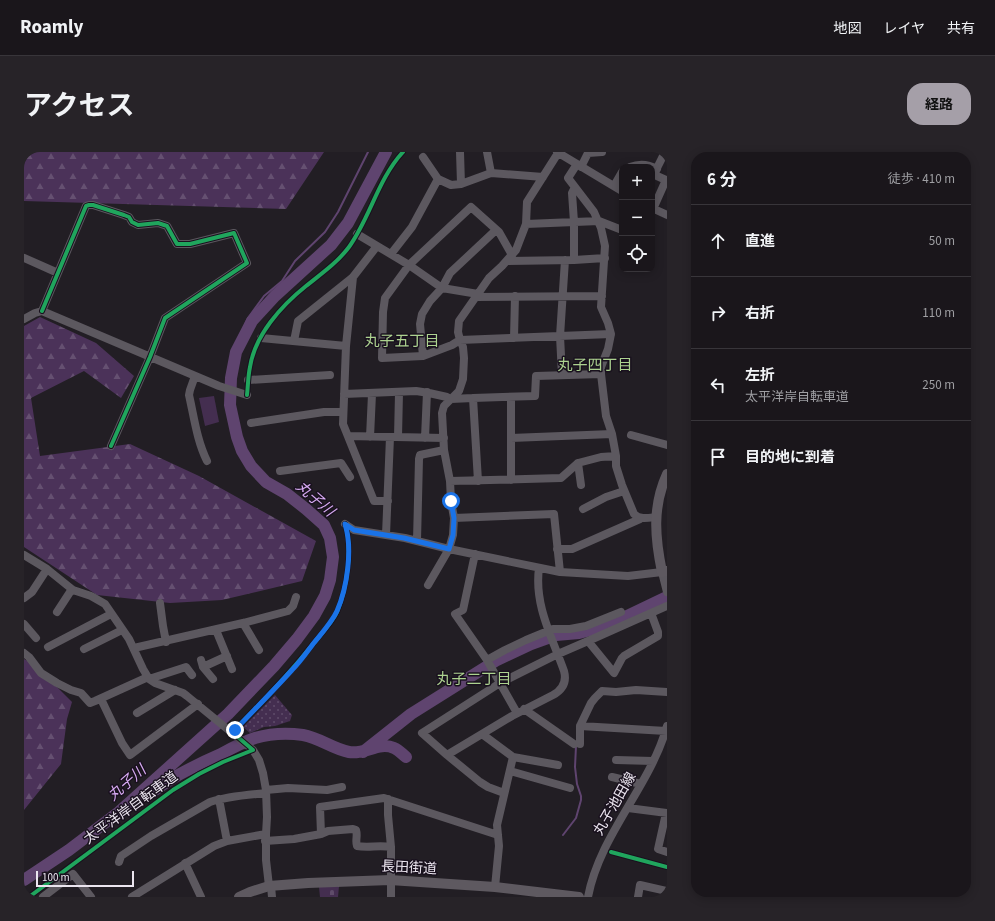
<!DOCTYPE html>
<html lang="ja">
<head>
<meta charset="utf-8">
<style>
	body { margin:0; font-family:"Source Sans 3","Noto Sans JP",sans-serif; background:#272328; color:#f1f3f6 }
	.controls { position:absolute; right:12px; top:12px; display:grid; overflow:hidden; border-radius:8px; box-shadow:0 2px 10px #0003 }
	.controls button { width:36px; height:36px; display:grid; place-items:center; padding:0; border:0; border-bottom:1px solid #38353a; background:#1a161b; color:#f1f3f6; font:20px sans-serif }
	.scale { position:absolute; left:12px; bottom:10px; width:98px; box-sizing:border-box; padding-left:4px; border:2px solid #ebe5ef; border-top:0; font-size:11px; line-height:14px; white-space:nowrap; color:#ebe5ef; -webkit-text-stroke:3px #19111e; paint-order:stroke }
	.stop { position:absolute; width:12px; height:12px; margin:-9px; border:3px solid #1a73e8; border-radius:50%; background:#fff }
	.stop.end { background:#1a73e8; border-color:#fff; box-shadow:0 1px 4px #0008 }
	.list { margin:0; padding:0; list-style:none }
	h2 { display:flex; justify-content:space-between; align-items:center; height:52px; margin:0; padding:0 16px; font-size:17px }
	h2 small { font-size:13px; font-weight:400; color:#9f9fa3 }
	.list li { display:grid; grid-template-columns:26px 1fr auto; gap:12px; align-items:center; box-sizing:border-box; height:72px; padding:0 16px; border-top:1px solid #38353a }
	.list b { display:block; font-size:15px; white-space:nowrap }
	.list p { margin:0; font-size:13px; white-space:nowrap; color:#9f9fa3 }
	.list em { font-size:13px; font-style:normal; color:#9f9fa3 }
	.icon { flex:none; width:22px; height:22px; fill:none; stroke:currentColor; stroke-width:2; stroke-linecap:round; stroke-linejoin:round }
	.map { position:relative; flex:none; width:643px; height:745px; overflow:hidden; border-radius:16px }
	header { display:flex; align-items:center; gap:24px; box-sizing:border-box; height:56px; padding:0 20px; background:#1a161b; border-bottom:1px solid #38353a }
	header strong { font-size:19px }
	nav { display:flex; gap:22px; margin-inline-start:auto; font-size:14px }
	.intro { display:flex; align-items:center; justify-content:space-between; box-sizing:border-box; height:96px; padding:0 24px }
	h1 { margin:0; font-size:28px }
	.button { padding:10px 18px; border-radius:16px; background:#a59fa8; color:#111; font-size:14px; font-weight:700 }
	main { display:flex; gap:24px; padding:0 24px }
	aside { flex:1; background:#1a161b; border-radius:16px; box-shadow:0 2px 10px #0003 }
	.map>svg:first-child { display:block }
</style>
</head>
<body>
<header>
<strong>Roamly</strong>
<nav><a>地図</a><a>レイヤ</a><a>共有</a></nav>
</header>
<div class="intro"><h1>アクセス</h1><a class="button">経路</a></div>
<main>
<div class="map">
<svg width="643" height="745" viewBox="0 0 643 745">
	<defs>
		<pattern id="grass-dots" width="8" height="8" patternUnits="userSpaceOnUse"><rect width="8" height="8" fill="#442e50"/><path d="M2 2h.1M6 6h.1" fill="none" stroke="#5f4c6a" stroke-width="1.8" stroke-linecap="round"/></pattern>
		<pattern id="forest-firs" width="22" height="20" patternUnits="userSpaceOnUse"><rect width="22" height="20" fill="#4b3259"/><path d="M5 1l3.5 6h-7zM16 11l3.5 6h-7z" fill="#655071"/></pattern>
		<pattern id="cemetery-stones" width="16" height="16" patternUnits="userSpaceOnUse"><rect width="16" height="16" fill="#442e50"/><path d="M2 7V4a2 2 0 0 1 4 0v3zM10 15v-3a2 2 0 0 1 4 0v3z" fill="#5f4c6a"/></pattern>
	</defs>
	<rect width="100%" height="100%" fill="#221e24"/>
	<path fill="url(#grass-dots)" d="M251,543l17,20 -2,6 -15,5 -11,1 -14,6 -7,-6z"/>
	<path fill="url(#forest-firs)" d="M0,0h300l-38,57 -262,-8z
		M16,165l56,26 38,33 -13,22 -37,-27 -53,27 9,58 90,-12 69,32 117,65 -14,40 -80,19 -52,3 -73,-8 -73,-48v-221z
		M0,507l11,6 37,37 -5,17 -6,45 -37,46z"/>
	<path fill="url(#cemetery-stones)" d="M315,734l-1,11h-18l-1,-10z"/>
	<path fill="#442e50" d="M190,244l5,26 -14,4 -6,-28z"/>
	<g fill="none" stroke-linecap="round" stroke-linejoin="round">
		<path stroke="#5f446f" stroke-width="2" d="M212,200l8,-25 4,-9 16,-22 18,-15 13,-20 30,-29 13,-20 30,-60
			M539,683l13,-17 5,-18v-4l-4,-12 -2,-17 1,-21"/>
		<path stroke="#5f446f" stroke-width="12" d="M339,600l48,-38 86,-54 34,-16 25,-9 23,-2 19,-5 21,-8 48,-23
			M125,642c10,-7 20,-14 31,-20 13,-7 27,-14 41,-20 11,-6 22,-12 34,-16 14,-4 33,-5 48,-3 17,3 30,14 46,17 16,3 30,-11 45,-4 5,2 8,6 12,9
			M0,728l45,-30 50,-38 109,-98 46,-48 23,-27 17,-23 11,-20 5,-16 3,-23 -3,-19 -6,-13 -18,-16 -19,-15 -21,-12 -15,-16 -9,-15 -5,-14 -7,-32 1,-27 5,-26 16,-31 23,-25 56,-51 17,-22 38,-71"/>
		<path stroke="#5c585f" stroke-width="8" d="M436,0l1,32
			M463,0l4,21
			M533,0l65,39
			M399,5l15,22 13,6 10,-1 30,-11 52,4
			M553,12l-9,14 26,34 7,16 4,18 -4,61 7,16 3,11 -3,15 -7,18v7l5,42 6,18 4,22v10l6,19 12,29c6,6 14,4 22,3
			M557,15l7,-14 14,-1
			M606,15c10,-4 18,-3 27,2
			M590,34l8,-14
			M628,56l15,7
			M629,57l13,-29 -9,-4 -2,-4 10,-20
			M502,72l73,-3 23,9
			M333,82l52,31 33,23 36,6
			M367,102l21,-27 26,-48
			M488,103l-13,-23 -28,-25 -62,58 -24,33 -2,14 -1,46 41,-2 29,-11 8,-5 151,-6
			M0,106l34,15
			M550,108v-38l-2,-29 3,-6
			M483,109l67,-1 31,-2
			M329,125l-7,69 -3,78 31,77h14
			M452,145l126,-1
			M18,159l44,-105 3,-1h4l31,10 5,2 3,5 6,3 20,-2 9,3 10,18h13l44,-11 13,30 -82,55 -15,39 -39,89
			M0,167l11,-6 7,-2 177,75 28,9
			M237,186l85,8
			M490,186l1,-42
			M270,189l4,-20 55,-44 24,-31
			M399,204l-3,-32 2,-10 8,-13 12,-13 8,-15 46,-43
			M538,223l-2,-39 5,-76
			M171,224l-5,14 -1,5c5,22 8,46 18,66
			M224,228l82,-5
			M320,242l72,-3 13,2 18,4 4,2 22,-1
			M487,245v83
			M227,271l73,-11h19
			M607,283l36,10
			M324,284l96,2
			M346,285l2,-43
			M374,285l1,-44
			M401,286l2,-46
			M487,286l101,-4
			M554,311l3,22
			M256,319l61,-8 9,14
			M426,329l111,-3 17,-15 23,-6 15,-1
			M454,329l-5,-83 62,-2 1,-20 65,-2
			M559,357l23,-12 18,-6
			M430,366l100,-4 6,58
			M321,372l9,6 51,8 44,11 111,23 68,4 34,-4 5,20
			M362,383l4,-98
			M393,389l2,-82 1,-4 24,-5
			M533,397h15l68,-30
			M451,402l-12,56 -8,4 32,46 18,-10 21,-10 22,-9 5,-2h17l16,-3 35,-14
			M0,403l23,14 -15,23 -8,6
			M23,417l26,21 18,6 14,8 24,35 14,30 6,10 6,4 28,10 4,3 66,54 6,10 4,13 3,17 1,27 -1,17v26l3,26
			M404,433l21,-36 4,-14 1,-17 -3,-17 -1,-20 -6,-31 -2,-37 2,-7 15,-15 4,-12 1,-21 -1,-11 -3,-7 -2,-8 1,-11 30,-43 13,-12 14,-16 10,-26 1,-22 31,-49
			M136,451l3,23 3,16
			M33,460l15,-23
			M627,461l7,19v4l-34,20 -2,2 -8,15 -26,-32 79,-35
			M219,471l16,27
			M0,472l12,14
			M192,478l16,39
			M24,495l63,-33
			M110,496l109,-25 45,-12 5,-5 3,-9
			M60,497l38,-19
			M0,501l5,4 12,16 16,10 14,7 10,3 9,10 5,-2 53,-24
			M177,508l2,7 10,12
			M463,508l30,53
			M179,515l24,-11
			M125,527l37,-12 6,8
			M77,547l21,44 8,12 68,-51
			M500,557l50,35
			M113,561l38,-23
			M556,574l86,5
			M458,582l31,23 45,8
			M556,592v-18l11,-23 4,-5 7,-7 14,1 20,-2 31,2
			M423,603l65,-39 41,-21c9,-5 14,-13 11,-24 -12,-34 -30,-66 -25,-103
			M592,608l37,1
			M486,619l60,17
			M588,625l29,7
			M242,638l22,-2 39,2 15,-3
			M480,641l-16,-6 -8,-5 -33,-27 -25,-22 78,-50 58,-29 30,-13
			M195,647l8,42
			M364,647v16l3,32v50
			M604,656l39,5
			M642,661l-8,36 9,3
			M297,682l-1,-27 64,-9 114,37
			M241,689l29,-2 27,-5 7,-3 25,-2 3,1c2,6 -1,10 1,16 11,2 22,-1 34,1
			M95,710l2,-6 30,-20 59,-34c18,-6 37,-7 56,-9
			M161,711l16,34
			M247,734l1,11
			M471,735l4,-41 -2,-21 16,-68
			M19,745l30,-23 18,23
			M108,745l82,-51 13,-5 39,-7
			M564,745c12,-63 62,-110 79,-171
			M614,745l2,-12 27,6"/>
		<path stroke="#5e5960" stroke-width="10" d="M643,322c-15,33 -12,64 -5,98l5,-1
			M215,745l11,-5 19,-6 39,-3 82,-3 105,7 84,10"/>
		<defs>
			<path id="cycleway" d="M18,159l44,-105 3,-1h4l31,10 5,2 3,5 6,3 20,-2 9,3 10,18h13l44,-11 13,30 -82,55 -15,39 -39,89
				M223,243c1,-9 1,-19 3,-28 5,-32 31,-61 56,-81 15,-12 31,-23 43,-39 21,-29 29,-68 54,-95
				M587,700l56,15
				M5,745l144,-107 26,-16 24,-12 30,-12 -21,-18c29,-28 56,-57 81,-88 8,-10 19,-21 24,-32 10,-24 16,-63 8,-88"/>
		</defs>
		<use href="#cycleway" stroke="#19111e" stroke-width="6"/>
		<use href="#cycleway" stroke="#20a55d" stroke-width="4"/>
	</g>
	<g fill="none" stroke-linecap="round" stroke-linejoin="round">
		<path stroke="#1a73e8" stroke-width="5" d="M211,578c19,-20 39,-40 57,-60 8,-8 15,-18 21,-26 8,-10 19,-22 24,-33 10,-23 16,-62 8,-87l9,6 50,8 45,11 4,-14 1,-17 -3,-17"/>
	</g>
	<g text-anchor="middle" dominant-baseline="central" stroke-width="3" stroke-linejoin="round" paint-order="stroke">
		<g font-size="14" fill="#ebe5ef" stroke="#19111e">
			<text transform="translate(591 652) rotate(-60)">丸子池田線</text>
			<text transform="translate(107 656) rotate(-36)">太平洋岸自転車道</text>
			<text transform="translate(385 716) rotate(3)">長田街道</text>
		</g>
		<g font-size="15" fill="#add390" stroke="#19111e">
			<text x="378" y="189">丸子五丁目</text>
			<text x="571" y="213">丸子四丁目</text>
			<text x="450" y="527">丸子二丁目</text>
		</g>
		<g font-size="15" font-style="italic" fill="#d7aaf2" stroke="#19111e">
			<text transform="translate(291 347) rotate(41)">丸子川</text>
			<text transform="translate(103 631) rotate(-41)">丸子川</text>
		</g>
	</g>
</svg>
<div class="controls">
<button>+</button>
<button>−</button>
<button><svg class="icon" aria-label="locate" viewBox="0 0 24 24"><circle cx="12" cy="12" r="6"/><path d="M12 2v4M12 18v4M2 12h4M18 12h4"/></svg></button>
</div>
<div class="scale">100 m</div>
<div class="stop" style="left:427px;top:349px"></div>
<div class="stop end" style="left:211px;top:578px"></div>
</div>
<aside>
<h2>6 分<small>徒歩 · 410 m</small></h2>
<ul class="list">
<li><svg class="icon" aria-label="ahead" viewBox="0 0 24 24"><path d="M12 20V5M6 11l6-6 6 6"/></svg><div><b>直進</b></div><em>50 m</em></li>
<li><svg class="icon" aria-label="right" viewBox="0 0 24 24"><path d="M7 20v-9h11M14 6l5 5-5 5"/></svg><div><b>右折</b></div><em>110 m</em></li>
<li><svg class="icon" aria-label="left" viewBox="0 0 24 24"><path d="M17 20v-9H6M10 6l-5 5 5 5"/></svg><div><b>左折</b><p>太平洋岸自転車道</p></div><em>250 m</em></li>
<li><svg class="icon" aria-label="arrive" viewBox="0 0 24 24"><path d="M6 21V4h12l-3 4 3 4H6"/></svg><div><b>目的地に到着</b></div></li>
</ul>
</aside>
</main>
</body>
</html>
